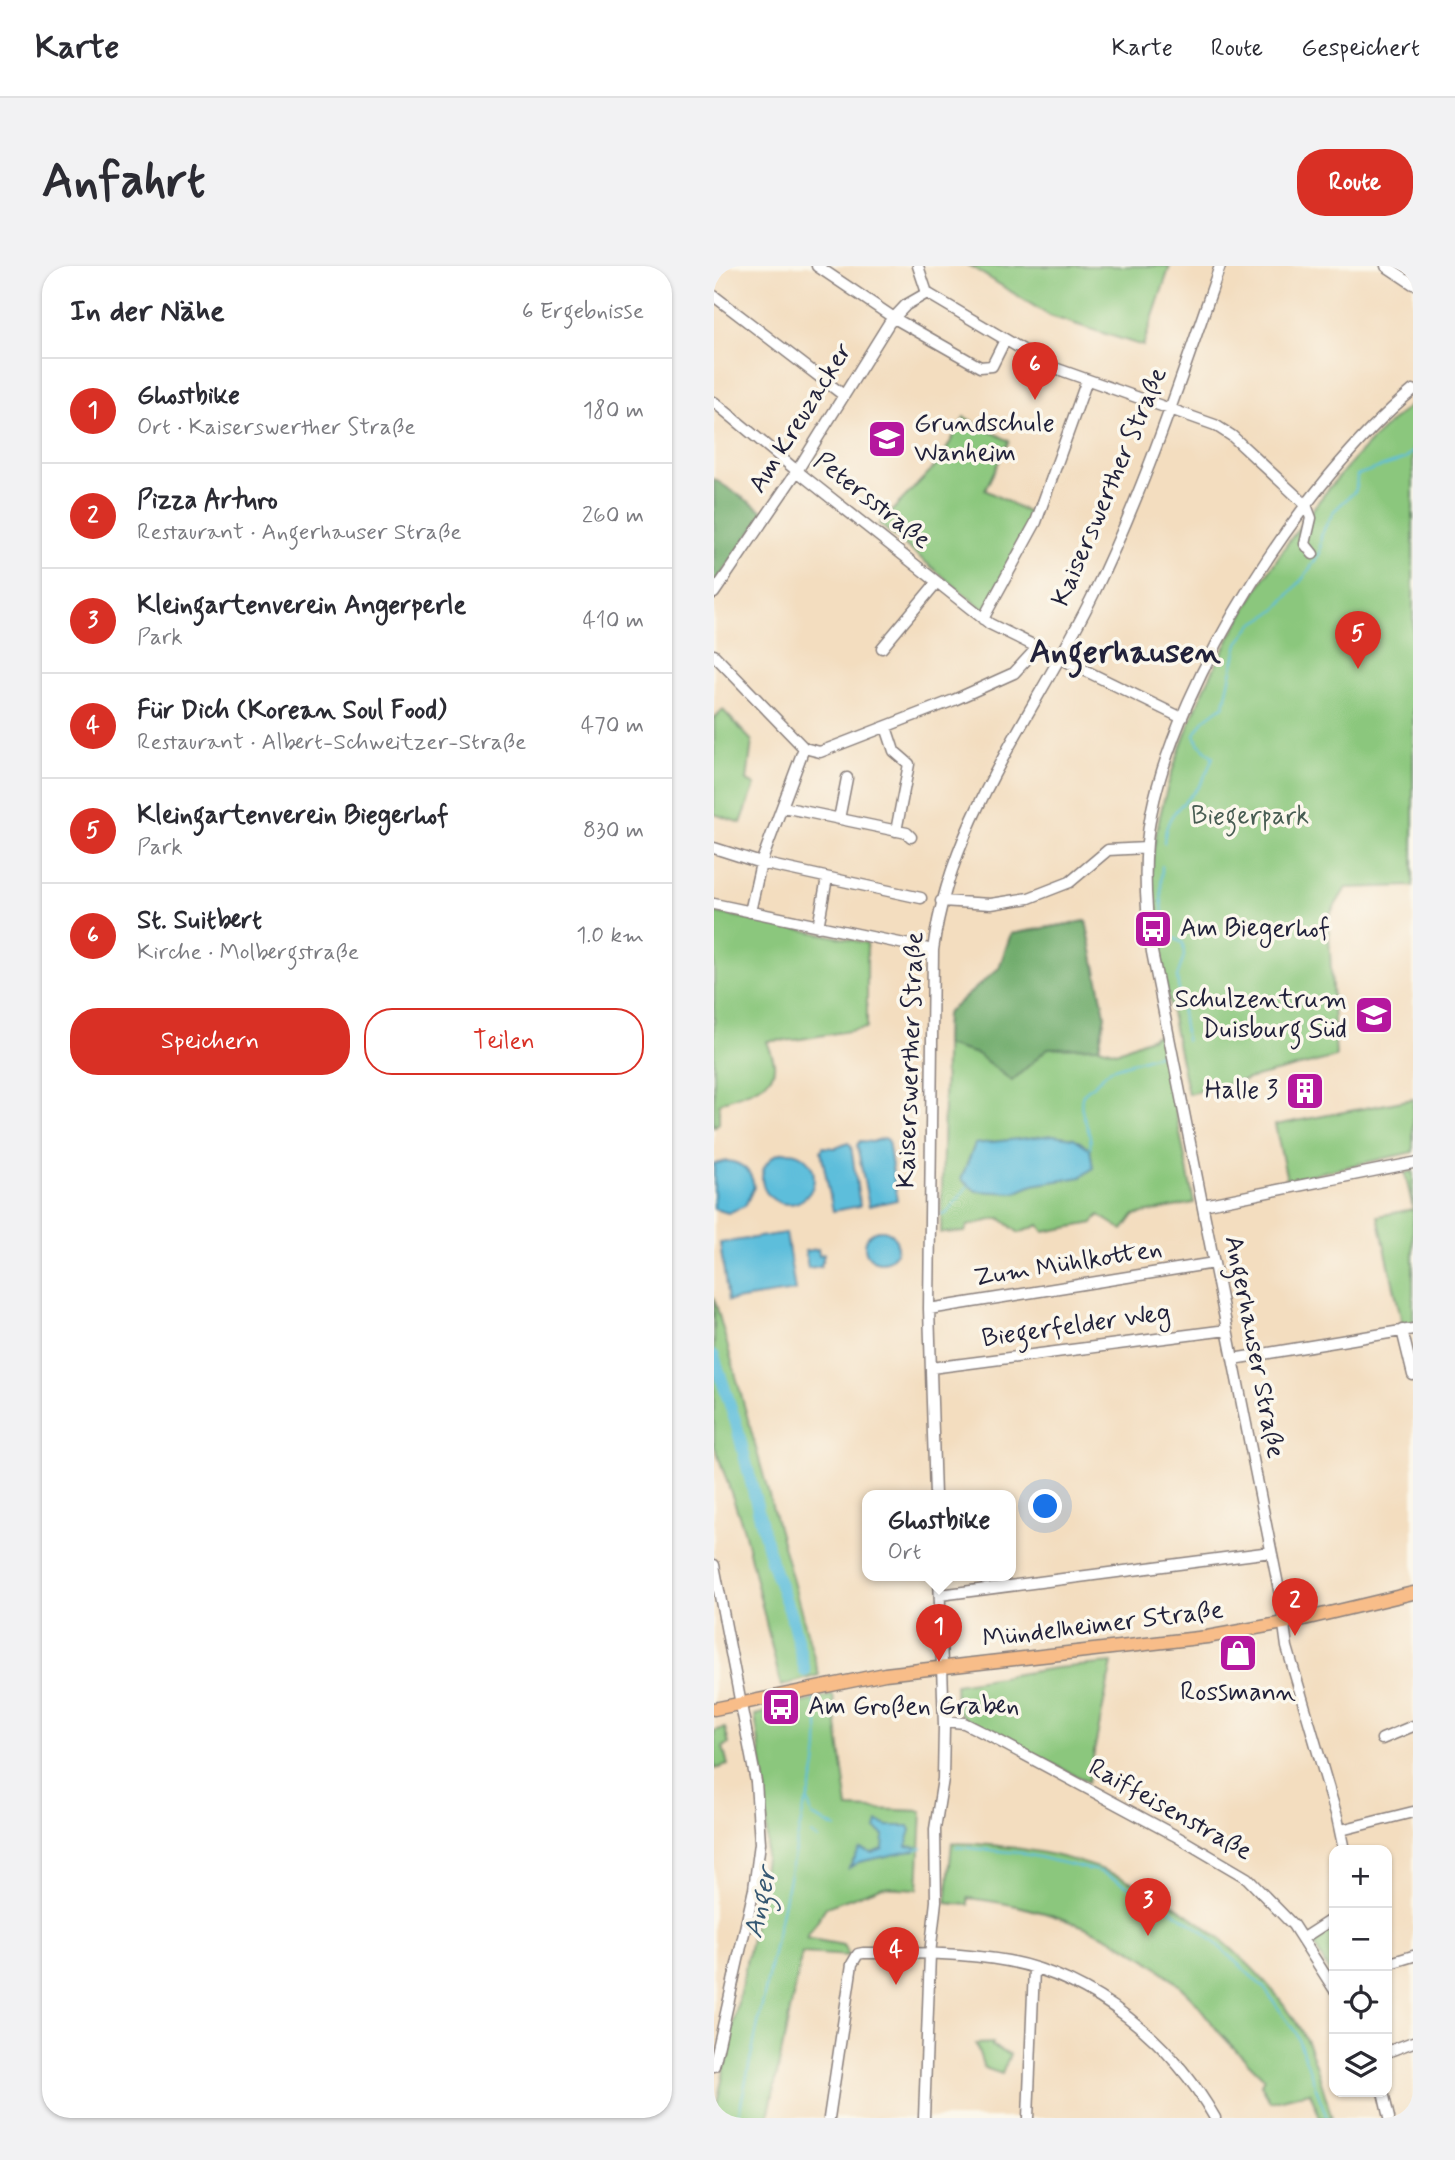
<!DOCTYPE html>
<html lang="de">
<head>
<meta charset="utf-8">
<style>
	body { margin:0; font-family:Mynerve,sans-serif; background:#f2f2f3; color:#2b2b33 }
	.controls { position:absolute; right:21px; bottom:21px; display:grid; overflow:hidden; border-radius:14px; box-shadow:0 2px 5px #0004 }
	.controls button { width:63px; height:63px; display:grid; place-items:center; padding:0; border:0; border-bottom:2px solid #e1e1e2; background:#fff; color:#2b2b33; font:35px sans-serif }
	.you { position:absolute; left:332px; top:1241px; width:24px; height:24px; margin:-18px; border:5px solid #fff; border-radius:50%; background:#1a73e8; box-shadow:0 0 0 10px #1a73e833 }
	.badge { display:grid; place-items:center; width:46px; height:46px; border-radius:50%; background:#d93025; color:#fff; font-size:23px; font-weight:700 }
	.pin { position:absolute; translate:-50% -58px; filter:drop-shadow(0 2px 4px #0008) }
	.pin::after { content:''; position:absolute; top:37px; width:24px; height:21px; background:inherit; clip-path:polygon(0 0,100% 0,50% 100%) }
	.popup { position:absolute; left:148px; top:1224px; width:154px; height:91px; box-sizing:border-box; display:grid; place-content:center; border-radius:14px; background:#fff; filter:drop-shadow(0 2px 5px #0005); font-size:23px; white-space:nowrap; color:#7c7c81 }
	.popup b { font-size:26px; color:#2b2b33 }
	.popup::after { content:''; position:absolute; left:50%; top:100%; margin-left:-14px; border:14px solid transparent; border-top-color:#fff }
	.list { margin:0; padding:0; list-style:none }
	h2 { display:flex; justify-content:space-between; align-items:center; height:91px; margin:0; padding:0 28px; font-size:30px }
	h2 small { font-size:23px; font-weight:400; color:#7c7c81 }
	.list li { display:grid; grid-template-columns:46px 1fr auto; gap:21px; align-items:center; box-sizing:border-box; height:105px; padding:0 28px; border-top:2px solid #e1e1e2 }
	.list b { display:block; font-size:26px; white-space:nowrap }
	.list p { margin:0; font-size:23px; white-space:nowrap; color:#7c7c81 }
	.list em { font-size:23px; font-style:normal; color:#7c7c81 }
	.actions { display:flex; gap:14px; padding:21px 28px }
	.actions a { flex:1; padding:16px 0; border:2px solid #d93025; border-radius:28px; text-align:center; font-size:24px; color:#d93025 }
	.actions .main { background:#d93025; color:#fff }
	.icon { flex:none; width:38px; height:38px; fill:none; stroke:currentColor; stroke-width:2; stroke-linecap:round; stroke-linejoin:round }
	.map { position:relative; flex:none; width:699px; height:1852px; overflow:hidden; border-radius:28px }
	header { display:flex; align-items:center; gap:42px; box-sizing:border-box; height:98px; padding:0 35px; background:#fff; border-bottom:2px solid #e1e1e2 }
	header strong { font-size:33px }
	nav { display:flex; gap:38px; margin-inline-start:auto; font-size:24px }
	.intro { display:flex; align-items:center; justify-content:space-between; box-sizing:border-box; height:168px; padding:0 42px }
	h1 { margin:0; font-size:49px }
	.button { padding:18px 32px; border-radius:28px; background:#d93025; color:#fff; font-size:24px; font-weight:700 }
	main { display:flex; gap:42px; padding:0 42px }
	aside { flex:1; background:#fff; border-radius:28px; box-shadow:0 2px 5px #0004 }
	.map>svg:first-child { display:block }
</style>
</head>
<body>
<header>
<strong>Karte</strong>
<nav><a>Karte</a><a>Route</a><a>Gespeichert</a></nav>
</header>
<div class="intro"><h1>Anfahrt</h1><a class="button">Route</a></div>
<main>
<aside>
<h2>In der Nähe<small>6 Ergebnisse</small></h2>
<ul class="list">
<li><span class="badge">1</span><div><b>Ghostbike</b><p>Ort · Kaiserswerther Straße</p></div><em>180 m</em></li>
<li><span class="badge">2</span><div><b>Pizza Arturo</b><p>Restaurant · Angerhauser Straße</p></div><em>260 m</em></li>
<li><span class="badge">3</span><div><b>Kleingartenverein Angerperle</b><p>Park</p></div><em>410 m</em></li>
<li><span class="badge">4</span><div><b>Für Dich (Korean Soul Food)</b><p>Restaurant · Albert-Schweitzer-Straße</p></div><em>470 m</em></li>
<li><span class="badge">5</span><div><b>Kleingartenverein Biegerhof</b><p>Park</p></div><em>830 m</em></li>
<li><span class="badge">6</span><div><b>St. Suitbert</b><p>Kirche · Molbergstraße</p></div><em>1.0 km</em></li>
</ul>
<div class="actions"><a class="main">Speichern</a><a>Teilen</a></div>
</aside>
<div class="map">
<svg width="699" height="1852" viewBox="0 0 699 1852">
	<rect width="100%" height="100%" fill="#fbf7ec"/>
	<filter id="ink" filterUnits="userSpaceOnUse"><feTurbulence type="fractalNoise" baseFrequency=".0143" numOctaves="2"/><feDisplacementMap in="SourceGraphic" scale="14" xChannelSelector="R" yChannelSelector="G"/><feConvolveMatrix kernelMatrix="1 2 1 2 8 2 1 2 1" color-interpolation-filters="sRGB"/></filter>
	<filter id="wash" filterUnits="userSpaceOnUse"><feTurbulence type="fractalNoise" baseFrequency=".00686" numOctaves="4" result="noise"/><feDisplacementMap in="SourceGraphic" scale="28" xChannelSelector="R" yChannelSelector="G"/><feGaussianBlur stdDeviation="1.57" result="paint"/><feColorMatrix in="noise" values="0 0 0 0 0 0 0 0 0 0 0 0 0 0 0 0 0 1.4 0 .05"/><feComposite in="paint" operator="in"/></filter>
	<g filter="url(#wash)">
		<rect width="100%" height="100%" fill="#f3ddbf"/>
		<path fill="#8bc77d" stroke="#56745c" stroke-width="2" d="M256,0h200l-27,80 -93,-30z
			M699,137v483l-67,2 -18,29 8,140 -148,37c-10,-44 -19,-89 -27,-135 -5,-27 -11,-55 -10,-84 10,-153 143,-377 262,-472z
			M250,151l45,24 -24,49 48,25 -48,96 -106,-87 61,-63z
			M9,444l29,31 -5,40 8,4 -14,38 -27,-9v-96z
			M0,646l153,31v85l-72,12 -28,1c2,7 6,15 7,22 3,27 -39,30 -55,41v19l-5,4z
			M372,655l19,94 -6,32 17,5 44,-18 34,169 -60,12 -11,15 -24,-15 -6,8 -49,9 -5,-7 -20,8 -19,-15 -33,8 -2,6 -24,1 5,-219 53,-46 12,-34z
			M699,833v53l-126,28 -12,-55z
			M699,905v154l-10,2 -25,-111 35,-7 -8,-36z
			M0,1031l105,378 -38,11 -37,-156 -30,-86z
			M398,1397l-24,119 -122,-62 -10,-12 -1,-24 101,-16z
			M119,1429l15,113 74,3 -4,78 -37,-2 -55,20 -20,31 37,7 6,11 -47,-3 -34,165h-54l45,-218 8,-56 -1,-51 -11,-78z
			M11,1462l4,16 -6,3 5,18 -13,4 -1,-38z
			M238,1577c110,2 200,34 282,108 28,25 56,56 73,91 11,23 17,51 25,76h-12l-10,-26 -40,10 -9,-19 3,-5c-15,-15 -31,-30 -45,-46 -10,-12 -19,-26 -30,-37 -58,-59 -141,-88 -221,-97v7l-22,-2z
			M614,1664l6,2 -2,46 -20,-38z
			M279,1777l-1,3 18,8 -8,20 -18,-6 -8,-24z"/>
		<path fill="#70ac6c" stroke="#496754" stroke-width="2" d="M0,213l51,33 -51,73z
			M372,655l19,94 -6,32 -51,1 -36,33 -35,-27 -32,-9 1,-31 53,-46 12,-34z"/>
		<path fill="#5dbedb" stroke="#40708b" stroke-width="2" d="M339,869l21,3 16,11 3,19 -12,9 -48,8 -18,8 -39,-2 -15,-12 14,-35z
			M170,872l4,2 9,60 -28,6 -12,-61 3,-4 12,1z
			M134,877l3,3 9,60 -27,5 -12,-60 2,-4 13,1z
			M48 912a26 26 0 1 1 52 0a26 26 0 1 1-52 0Z
			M13,895c16,2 25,10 27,26l-9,19 -17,7 -14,-4v-45z
			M151 980a16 16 0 1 1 32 0a16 16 0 1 1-32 0Z
			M72,967l9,58 -67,10 -8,-58z
			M104,983l1,6 5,-1 -3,12 -13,2 -3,-17z
			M164,1556l10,4h21l2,4 -5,16 11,1 -1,3 -57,12 -10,6 11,-19 12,4 11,-4 1,-14 -8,-6z"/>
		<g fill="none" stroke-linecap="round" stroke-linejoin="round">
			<path stroke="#5dbedb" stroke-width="2" d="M450,577c2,-31 17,-35 34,-56 7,-8 11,-20 15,-30l-15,-14 -3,-9 10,-15 19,-14 14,-62 15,-19 23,-14 28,-33 16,-24 1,-17 4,-9 9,-16 22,-21 1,-15 48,-16 8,-8
				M448,600c-2,23 -1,47 6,69l15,8 1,13 -7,21 9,64
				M376,882c4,-18 -14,-34 -7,-54l28,-25 49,-15
				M227,949l6,-2 21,-27
				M94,1535l4,15 25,12
				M97,1568l7,5
				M242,1581l65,6 80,19 60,31 40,27 63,58 32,45 31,85
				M202,1583l6,-1
				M24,1852l65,-306c15,-38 20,-75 11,-114"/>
			<path stroke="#5dbedb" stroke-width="12" d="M0,1090l22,67 35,138 20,54 14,56"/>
		</g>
	</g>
	<g filter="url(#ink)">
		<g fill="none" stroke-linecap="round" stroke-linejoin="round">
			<defs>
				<path id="minor" d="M103,0l77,52 86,49 12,-1 13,-26
					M204,0l9,27
					M672,0l27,18
					M213,27l125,74 163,58 17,11 74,69 5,13 -6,26 8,10
					M0,30l128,98
					M0,136l83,69 193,153 192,94
					M0,327l83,-122 92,-148 17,-18 21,-12
					M269,353l53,-97 51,-142
					M168,382l55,-66
					M0,389l90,93 16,4 134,-52 60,-27 23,-25
					M172,461l8,24 15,13 -13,67
					M69,541l124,26 4,4
					M125,553l8,-41
					M0,582l47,15 160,35
					M227,635l50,3 38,-6 41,-16 38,-32 38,-2
					M0,638l219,46
					M36,646l11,-49 43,-115
					M104,661l9,-49
					M489,939l210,-42
					M215,1043l285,-46
					M688,1064l11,45
					M519,1093l180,-30
					M217,1102l296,-38
					M221,1230l-6,-187 4,-359c17,-132 104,-239 161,-357 51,-105 88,-217 126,-327
					M0,1299l42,217 4,61 -6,46 -40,177
					M226,1329l331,-43
					M230,1455l20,2 22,11 188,101 73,43 46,47 41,64
					M668,1473l31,-13
					M627,1564l72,-18
					M630,1584l-7,-33 -50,-170 -7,-52 -128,-643c-7,-46 -10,-92 -1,-138 28,-139 153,-334 262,-424
					M589,1672l31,-20
					M673,1698l26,-8
					M673,1786l26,-10
					M669,1826l6,26
					M115,1852l23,-154 6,-10 5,-1c48,0 97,-1 145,8 87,17 164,81 207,157
					M210,1852l6,-164 6,-53 -1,-72 8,-50 1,-53 -5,-150
					M314,1852l6,-150"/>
				<path id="major" d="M0,1443l171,-35 322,-37 93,-17 113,-27"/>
			</defs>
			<use href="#minor" stroke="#8a807d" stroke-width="13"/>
			<use href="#major" stroke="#8a807d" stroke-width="15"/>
			<use href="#minor" stroke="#fff" stroke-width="10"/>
			<use href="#major" stroke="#f8bd89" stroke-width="12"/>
		</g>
	</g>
	<defs>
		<symbol id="school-square" viewBox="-11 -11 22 22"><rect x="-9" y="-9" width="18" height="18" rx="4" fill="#b5179e" stroke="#fbf7ec"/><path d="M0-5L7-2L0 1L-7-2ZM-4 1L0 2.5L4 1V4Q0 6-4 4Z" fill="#fff"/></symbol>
		<symbol id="bus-square" viewBox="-11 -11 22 22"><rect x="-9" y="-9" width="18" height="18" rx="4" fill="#b5179e" stroke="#fbf7ec"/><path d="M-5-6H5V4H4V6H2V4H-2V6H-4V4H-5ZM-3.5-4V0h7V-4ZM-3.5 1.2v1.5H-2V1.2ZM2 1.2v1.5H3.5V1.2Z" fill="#fff"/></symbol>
		<symbol id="building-square" viewBox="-11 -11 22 22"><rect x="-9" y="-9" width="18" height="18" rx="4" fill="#b5179e" stroke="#fbf7ec"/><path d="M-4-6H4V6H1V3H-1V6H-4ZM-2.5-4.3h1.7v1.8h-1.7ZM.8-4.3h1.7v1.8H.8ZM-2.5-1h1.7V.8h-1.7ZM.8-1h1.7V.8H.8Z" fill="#fff"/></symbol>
		<symbol id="shop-square" viewBox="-11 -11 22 22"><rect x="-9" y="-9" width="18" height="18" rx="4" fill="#b5179e" stroke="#fbf7ec"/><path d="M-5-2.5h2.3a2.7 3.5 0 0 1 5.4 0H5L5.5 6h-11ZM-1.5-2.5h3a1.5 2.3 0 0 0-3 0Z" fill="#fff"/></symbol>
	</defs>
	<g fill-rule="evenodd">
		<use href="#school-square" x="151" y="151" width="44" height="44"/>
		<use href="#bus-square" x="417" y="641" width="44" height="44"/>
		<use href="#school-square" x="638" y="727" width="44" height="44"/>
		<use href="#building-square" x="569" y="803" width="44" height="44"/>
		<use href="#shop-square" x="502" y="1365" width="44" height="44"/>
		<use href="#bus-square" x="45" y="1419" width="44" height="44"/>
	</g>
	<g text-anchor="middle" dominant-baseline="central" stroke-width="7" stroke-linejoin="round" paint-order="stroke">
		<g font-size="26" fill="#22223b" stroke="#fbf7ec">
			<text transform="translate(87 152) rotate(-58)">Am Kreuzacker</text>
			<text transform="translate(396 221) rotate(-67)">Kaiserswerther Straße</text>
			<text transform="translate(158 235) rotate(38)">Petersstraße</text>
			<text transform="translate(197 794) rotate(-88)">Kaiserswerther Straße</text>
			<text transform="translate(354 998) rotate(-9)">Zum Mühlkotten</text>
			<text transform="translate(362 1060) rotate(-8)">Biegerfelder Weg</text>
			<text transform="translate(540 1081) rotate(79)">Angerhauser Straße</text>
			<text transform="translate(389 1359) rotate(-7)">Mündelheimer Straße</text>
			<text transform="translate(456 1544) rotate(29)">Raiffeisenstraße</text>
		</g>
		<g font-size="26" fill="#22223b" stroke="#fbf7ec" text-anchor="start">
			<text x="200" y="158">Grundschule<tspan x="200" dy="30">Wanheim</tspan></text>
			<text x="466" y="663">Am Biegerhof</text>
			<text x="633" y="734" text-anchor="end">Schulzentrum<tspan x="633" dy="30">Duisburg Süd</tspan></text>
			<text x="564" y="825" text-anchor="end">Halle 3</text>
			<text x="524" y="1427" text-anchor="middle">Rossmann</text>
			<text x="94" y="1441">Am Großen Graben</text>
		</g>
		<g font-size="26" fill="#475c52" stroke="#fbf7ec">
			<text x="536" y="551">Biegerpark</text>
		</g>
		<g font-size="28" font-style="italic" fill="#375973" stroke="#fbf7ec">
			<text transform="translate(47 1637) rotate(-78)">Anger</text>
		</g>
		<g font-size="33" font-weight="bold" fill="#22223b" stroke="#fbf7ec">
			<text x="411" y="387">Angerhausen</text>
		</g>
	</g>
</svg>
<div class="controls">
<button>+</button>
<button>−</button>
<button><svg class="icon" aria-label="locate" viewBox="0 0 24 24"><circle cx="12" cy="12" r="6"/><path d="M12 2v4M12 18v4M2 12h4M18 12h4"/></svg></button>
<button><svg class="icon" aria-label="layers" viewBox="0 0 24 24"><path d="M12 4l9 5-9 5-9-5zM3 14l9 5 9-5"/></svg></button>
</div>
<div class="you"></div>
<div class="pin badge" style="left:225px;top:1396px">1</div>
<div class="popup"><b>Ghostbike</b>Ort</div>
<div class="pin badge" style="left:581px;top:1370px">2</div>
<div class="pin badge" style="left:434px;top:1670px">3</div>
<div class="pin badge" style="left:182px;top:1719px">4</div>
<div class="pin badge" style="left:644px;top:403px">5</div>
<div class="pin badge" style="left:321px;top:134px">6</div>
</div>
</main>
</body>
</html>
